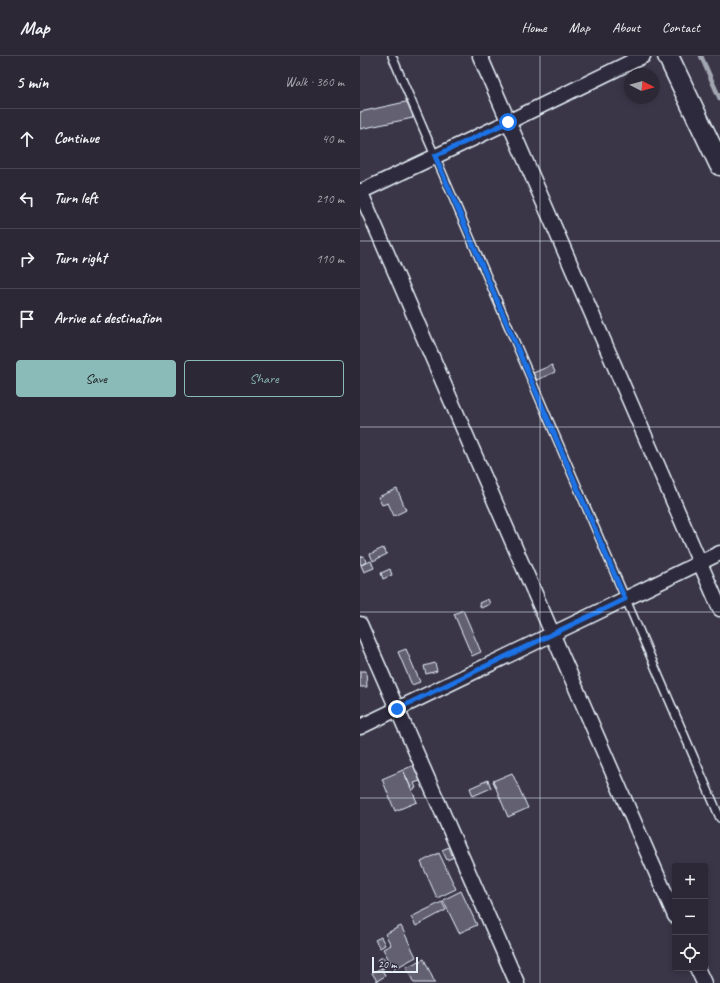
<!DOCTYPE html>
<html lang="en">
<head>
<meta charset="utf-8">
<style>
	body { margin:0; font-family:Caveat,sans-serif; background:#383442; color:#f1f3f6 }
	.controls { position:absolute; right:12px; bottom:12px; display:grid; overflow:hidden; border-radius:4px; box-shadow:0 2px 6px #0003 }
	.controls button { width:36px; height:36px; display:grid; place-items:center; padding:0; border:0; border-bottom:1px solid #484451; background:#2c2836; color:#f1f3f6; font:20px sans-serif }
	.compass { position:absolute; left:264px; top:12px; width:36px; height:36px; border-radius:50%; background:#2c2836; box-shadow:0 2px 6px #0003; rotate:96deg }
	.scale { position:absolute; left:12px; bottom:10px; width:46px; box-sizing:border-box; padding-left:4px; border:2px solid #e8f1f8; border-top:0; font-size:11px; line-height:14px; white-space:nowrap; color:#e8f1f8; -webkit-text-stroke:3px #2f2a3d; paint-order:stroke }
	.stop { position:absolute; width:12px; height:12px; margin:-9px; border:3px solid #1a73e8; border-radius:50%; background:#fff }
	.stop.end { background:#1a73e8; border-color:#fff; box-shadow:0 1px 4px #0008 }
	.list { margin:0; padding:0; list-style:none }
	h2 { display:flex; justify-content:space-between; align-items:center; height:52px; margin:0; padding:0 16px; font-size:17px }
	h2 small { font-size:13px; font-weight:400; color:#a6a6ad }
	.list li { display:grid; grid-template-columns:26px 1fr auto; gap:12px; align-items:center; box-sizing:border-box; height:60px; padding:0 16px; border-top:1px solid #484451 }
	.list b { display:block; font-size:15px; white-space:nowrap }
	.list em { font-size:13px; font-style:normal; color:#a6a6ad }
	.actions { display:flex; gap:8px; padding:12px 16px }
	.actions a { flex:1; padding:9px 0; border:1px solid #8bbbb9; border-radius:4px; text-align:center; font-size:14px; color:#8bbbb9 }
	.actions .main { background:#8bbbb9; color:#111 }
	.icon { flex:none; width:22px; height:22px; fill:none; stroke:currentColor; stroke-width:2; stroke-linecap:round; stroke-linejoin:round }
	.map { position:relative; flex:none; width:360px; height:927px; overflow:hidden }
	header { display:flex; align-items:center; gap:24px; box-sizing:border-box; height:56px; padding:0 20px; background:#2c2836; border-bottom:1px solid #484451 }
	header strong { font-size:19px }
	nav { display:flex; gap:22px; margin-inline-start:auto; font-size:14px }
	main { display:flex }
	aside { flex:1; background:#2c2836 }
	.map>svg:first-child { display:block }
</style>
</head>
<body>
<header>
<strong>Map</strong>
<nav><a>Home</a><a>Map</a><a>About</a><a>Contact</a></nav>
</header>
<main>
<aside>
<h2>5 min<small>Walk · 360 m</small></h2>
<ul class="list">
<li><svg class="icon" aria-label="ahead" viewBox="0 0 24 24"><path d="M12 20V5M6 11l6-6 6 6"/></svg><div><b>Continue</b></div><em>40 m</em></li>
<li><svg class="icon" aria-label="left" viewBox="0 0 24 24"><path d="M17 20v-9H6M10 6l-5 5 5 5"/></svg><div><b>Turn left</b></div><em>210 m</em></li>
<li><svg class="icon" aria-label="right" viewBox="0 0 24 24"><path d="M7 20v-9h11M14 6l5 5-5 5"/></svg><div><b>Turn right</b></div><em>110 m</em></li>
<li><svg class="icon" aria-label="arrive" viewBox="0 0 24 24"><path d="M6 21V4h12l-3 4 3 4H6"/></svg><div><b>Arrive at destination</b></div></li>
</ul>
<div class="actions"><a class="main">Save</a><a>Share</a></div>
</aside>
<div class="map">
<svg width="360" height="927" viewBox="0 0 360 927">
	<rect width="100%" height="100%" fill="#3a3648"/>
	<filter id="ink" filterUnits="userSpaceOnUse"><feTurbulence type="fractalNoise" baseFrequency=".025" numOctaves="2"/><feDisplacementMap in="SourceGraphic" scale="8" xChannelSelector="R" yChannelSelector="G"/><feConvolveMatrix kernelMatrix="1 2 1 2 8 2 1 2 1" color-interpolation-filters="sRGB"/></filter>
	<g filter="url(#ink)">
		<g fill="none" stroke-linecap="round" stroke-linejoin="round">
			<path stroke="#a2a6b1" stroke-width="4.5" d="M341,0l19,43"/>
		</g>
		<path fill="#636171" stroke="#e8f1f8" d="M50,45l3,17 -53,11v-17z
			M192,309l3,7 -18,8 -4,-7z
			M37,433l9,21 -12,6 -6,-13 -6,2 -4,-8z
			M23,492l4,6 -14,7 -3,-7z
			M4,500l2,6 -5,3 -1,-3v-5z
			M11,505l3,7 -10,4 -3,-7z
			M30,513l2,6 -9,4 -2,-6z
			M128,543l2,5 -9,4 -2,-5z
			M103,554l18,42 -9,4 -18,-42z
			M46,593l14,33 -8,3 -14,-33z
			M75,607l2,8 -11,3 -2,-8z
			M0,615h6l1,16h-7z
			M54,709l6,16 -6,2 2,5 -4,2 -9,-20z
			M43,714l14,32 -22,9 -13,-32z
			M152,717l16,35 -20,9 -15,-36z
			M128,724l3,8 -18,8 -3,-8z
			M89,791l5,10 -7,3 -5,-10z
			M79,797l17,36 -19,9 -16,-36z
			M101,835l16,34 -18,8 -16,-33z
			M82,846l4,8 -30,16 -5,-9z
			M41,870l15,31 -22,12 -11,-20 8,-4 -6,-11z
			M21,881l4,8 -5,3 -5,-8z
			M23,901l5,8 -5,4 -6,-9z
			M64,903l11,24h-21l-8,-16z
			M21,912l4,8 -8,5 -5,-8z"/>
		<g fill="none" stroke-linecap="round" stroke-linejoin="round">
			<defs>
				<path id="lane" d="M32,0l328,762"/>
				<path id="street" d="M120,0l240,553
					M0,135l315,725
					M0,136l148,-70 135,-66
					M0,568l157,359
					M0,671l360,-174
					M337,912l7,15"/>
				<path id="secondary" d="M308,0l52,109"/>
			</defs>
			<use href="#lane" stroke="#e8f1f8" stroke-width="10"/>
			<use href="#street" stroke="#e8f1f8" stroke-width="17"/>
			<use href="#secondary" stroke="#e8f1f8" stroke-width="23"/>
			<use href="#lane" stroke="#2f2a3d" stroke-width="7"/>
			<use href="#street" stroke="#2f2a3d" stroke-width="14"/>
			<use href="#secondary" stroke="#2f2a3d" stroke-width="20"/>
		</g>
	</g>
	<g fill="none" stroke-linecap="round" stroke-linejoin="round" filter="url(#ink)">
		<path stroke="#1a73e8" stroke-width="5" d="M37,653l228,-110 -190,-443 73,-34"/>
	</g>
	<path fill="none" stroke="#e8f1f8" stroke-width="1" stroke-opacity="0.55" d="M180,0v927M0,185h360M0,371h360M0,556h360M0,742h360"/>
</svg>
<div class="controls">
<button>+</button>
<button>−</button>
<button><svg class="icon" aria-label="locate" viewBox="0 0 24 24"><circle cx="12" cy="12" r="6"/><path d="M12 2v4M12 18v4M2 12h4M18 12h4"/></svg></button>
</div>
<svg class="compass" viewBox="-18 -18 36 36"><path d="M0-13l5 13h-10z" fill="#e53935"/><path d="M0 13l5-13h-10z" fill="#a6a6ad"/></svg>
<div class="scale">20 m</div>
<div class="stop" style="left:148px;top:66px"></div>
<div class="stop end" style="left:37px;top:653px"></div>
</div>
</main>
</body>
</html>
